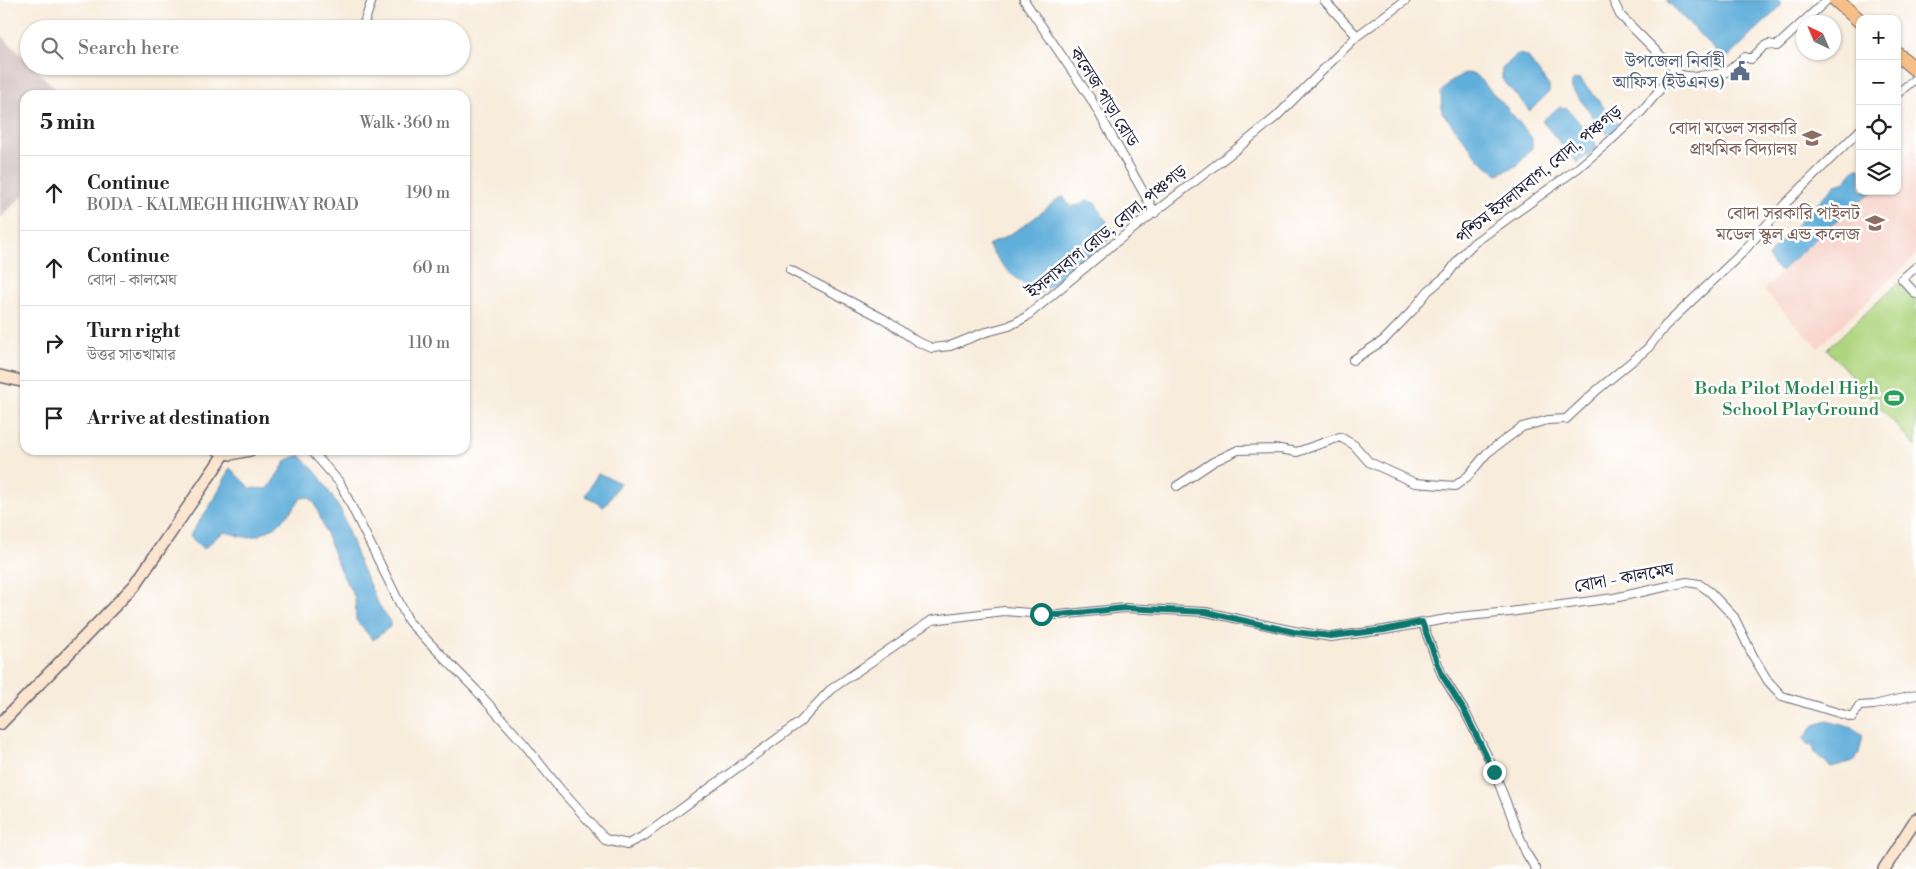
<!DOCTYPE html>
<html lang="en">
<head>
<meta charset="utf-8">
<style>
	body { margin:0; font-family:"Libre Bodoni","Noto Serif Bengali",serif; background:#f6f6f6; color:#222 }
	.controls { position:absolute; right:15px; top:15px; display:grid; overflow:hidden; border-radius:10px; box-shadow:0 1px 4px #0004 }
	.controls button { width:45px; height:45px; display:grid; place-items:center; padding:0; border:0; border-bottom:1px solid #e0e0e0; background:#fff; color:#222; font:25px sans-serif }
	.compass { position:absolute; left:1796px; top:15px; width:45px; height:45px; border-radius:50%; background:#fff; box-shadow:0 1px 4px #0004; rotate:316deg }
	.stop { position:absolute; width:15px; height:15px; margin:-11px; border:4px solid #0f766e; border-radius:50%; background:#fff }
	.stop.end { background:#0f766e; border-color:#fff; box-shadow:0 1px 5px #0008 }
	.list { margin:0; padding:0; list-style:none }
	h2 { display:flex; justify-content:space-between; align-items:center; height:65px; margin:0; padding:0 20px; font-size:21px }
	h2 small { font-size:16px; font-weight:400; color:#767676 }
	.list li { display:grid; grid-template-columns:32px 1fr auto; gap:15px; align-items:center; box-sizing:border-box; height:75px; padding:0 20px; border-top:1px solid #e0e0e0 }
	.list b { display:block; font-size:19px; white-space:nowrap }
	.list p { margin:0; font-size:16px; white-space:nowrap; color:#767676 }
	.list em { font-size:16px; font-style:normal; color:#767676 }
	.icon { flex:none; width:28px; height:28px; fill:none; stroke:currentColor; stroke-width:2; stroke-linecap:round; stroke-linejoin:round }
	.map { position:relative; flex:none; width:1916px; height:869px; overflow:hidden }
	.search { position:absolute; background:#fff; box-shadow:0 1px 4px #0004; left:20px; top:20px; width:450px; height:55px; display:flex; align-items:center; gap:12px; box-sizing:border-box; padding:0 18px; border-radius:28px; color:#767676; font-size:19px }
	.panel { position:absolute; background:#fff; box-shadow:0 1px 4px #0004; left:20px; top:90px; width:450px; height:365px; border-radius:15px }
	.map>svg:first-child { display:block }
</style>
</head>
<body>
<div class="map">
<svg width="1916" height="869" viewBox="0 0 1916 869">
	<rect width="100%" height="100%" fill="#fff"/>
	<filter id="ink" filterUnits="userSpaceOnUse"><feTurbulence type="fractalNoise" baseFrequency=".02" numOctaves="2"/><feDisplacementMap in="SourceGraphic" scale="10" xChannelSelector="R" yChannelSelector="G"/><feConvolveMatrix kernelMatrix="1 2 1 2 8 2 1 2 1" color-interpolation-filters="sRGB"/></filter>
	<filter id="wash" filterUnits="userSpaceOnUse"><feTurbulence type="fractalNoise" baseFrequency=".0096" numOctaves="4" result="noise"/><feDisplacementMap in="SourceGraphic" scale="20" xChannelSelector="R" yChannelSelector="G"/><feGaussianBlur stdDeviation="1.12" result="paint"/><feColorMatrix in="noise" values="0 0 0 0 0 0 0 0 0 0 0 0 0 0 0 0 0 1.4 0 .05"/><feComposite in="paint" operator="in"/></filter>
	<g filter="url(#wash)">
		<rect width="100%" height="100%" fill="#f8ecdb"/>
		<path fill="#f7d1c8" d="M1916,147v108l-98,93 -55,-58 105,-99h29v-27z"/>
		<path fill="#d2bfc0" d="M0,34l29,29v3h3l30,29h-37v98l-25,25z"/>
		<path fill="#afd57f" stroke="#687c5d" d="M1898,283l18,19v145l-89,-98z"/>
		<path fill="#61aeda" stroke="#42688a" d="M1666,0h113l2,6 -56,54z
			M1518,54l9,2 22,30v6l-19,19 -28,-32v-10z
			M1466,73l9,1 32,34 25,30v10l-14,17 -20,9 -18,-14 -38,-48 -1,-20 11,-12z
			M1580,79l39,46 -1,5 -6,4 -6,-1 -34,-44 -1,-5 3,-4z
			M1559,107l8,1 28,34 2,6 -20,15 -35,-42z
			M1857,168h3v23h13l-51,42 -41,38 -9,-7 -3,-6 2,-6 64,-67c12,-1 14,-11 22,-17z
			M1064,197l6,10 9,-2 8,-5 8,3 18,29c-12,23 -51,46 -73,61 -21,-9 -40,-28 -52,-48 30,-13 46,-26 71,-47z
			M300,455l20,22 21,34 18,51 20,43 13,20 -19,15 -17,-20 -1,-22 -15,-28 -25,-66 -6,-7 -8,1c-12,18 -33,40 -56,39 -6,0 -13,-4 -19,-5l-7,3 -15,14 -15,-13 25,-36 16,-32 20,20 18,1 19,-29z
			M598,473l22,10 -16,24 -19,-11z
			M1827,721l26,7 10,7 -4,18 -5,8 -23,6 -16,-14 -2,-7 -6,-2 -3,-6 10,-13z"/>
	</g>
	<g filter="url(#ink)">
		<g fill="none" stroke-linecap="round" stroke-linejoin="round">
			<defs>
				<path id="street" d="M1024,0l67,99 64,114
					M1324,0l33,36
					M1613,0l7,15 60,60 39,5
					M362,29l10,-29
					M1694,78c11,-5 21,-2 32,-6 7,-3 12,-11 19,-15l6,2 13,-13 5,-2 8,2 50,-46
					M1897,94l19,-16
					M1916,267l-14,12 14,15
					M790,270l94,49 32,22 16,7 18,-2 33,-13 26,-7 17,-9 90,-75 127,-98 33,-27 81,-81 49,-36
					M1353,360l31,-20 29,-30 15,-19 20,-17 13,-18 13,-13 104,-75 33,-28 31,-29 33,-40
					M311,450l29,33 69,139 67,68 49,55 35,44 45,50 23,5 16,-8 156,-114 30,-32 102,-70 72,-9 55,4 66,-7 81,4 88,19 37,6 53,-7 74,-13 51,-5 105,-14 73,-16 12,2 11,8 24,25 19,39 15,25 14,15 70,21 7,-11 15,-1 42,-10
					M1177,486l36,-24 25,-12 42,-1 17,3 43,-15 14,8 15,17 46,21 40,3 13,-10 19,-23 35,-26 26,-7 18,-1 30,-28 52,-43 17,-22 77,-73 43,-49 75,-74
					M1422,622l20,53 23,37 25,49 36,92 10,16"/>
				<path id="secondary" d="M0,376l25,6
					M218,450l13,4 19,-4
					M0,724l135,-139 90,-132
					M1884,869l32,-50"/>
				<path id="highway" d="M1836,0l24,21
					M1897,54l19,16"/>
			</defs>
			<use href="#street" stroke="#6d6973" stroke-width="10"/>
			<use href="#secondary" stroke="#6d6973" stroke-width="14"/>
			<use href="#highway" stroke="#6d6973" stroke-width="16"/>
			<use href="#street" stroke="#fff" stroke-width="8"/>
			<use href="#secondary" stroke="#fce5cf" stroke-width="11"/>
			<use href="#highway" stroke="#f7be87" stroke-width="14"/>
		</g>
	</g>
	<g fill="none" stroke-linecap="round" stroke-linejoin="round" filter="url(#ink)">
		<path stroke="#0f766e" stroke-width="6" d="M1041,614l18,1 66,-7 81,4 88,20 37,4 53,-6 38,-8 20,53 23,37 29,60"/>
	</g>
	<defs>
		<symbol id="civic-bare" viewBox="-9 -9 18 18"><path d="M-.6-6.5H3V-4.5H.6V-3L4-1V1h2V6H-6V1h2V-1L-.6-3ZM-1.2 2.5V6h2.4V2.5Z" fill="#5c6f8a" stroke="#fff" stroke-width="2.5" paint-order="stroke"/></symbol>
		<symbol id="university-bare" viewBox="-9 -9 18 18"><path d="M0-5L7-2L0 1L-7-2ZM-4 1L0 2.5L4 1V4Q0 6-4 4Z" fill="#8d6e63" stroke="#fff" stroke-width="2.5" paint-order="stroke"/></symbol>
		<symbol id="stadium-bare" viewBox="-9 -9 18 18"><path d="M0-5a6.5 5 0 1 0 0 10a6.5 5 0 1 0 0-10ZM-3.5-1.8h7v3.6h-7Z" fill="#2e9e5b" stroke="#fff" stroke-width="2.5" paint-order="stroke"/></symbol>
	</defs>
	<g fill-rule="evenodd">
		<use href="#civic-bare" x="1726" y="57" width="28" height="28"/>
		<use href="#university-bare" x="1798" y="124" width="28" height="28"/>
		<use href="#university-bare" x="1861" y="209" width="28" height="28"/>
		<use href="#stadium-bare" x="1880" y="384" width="28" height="28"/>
	</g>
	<g text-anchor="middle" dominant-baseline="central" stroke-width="5" stroke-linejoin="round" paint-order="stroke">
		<g font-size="18" fill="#4e5e75" stroke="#fff" text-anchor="end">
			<text x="1725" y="61">উপজেলা নির্বাহী<tspan x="1725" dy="21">আফিস (ইউএনও)</tspan></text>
		</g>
		<g font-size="18" fill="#22223b" stroke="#fff">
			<text transform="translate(1104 97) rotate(58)">কলেজ পাড়া রোড</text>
			<text transform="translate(1539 175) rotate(-39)">পশ্চিম ইসলামবাগ, বোদা, পঞ্চগড়</text>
			<text transform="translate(1107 232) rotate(-39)">ইসলামবাগ রোড, বোদা, পঞ্চগড়</text>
			<text transform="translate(1624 578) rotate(-10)">বোদা - কালমেঘ</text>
		</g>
		<g font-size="18" fill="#785e54" stroke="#fff" text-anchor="end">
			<text x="1797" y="128">বোদা মডেল সরকারি<tspan x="1797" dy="21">প্রাথমিক বিদ্যালয়</tspan></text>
			<text x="1860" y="213">বোদা সরকারি পাইলট<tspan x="1860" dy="21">মডেল স্কুল এন্ড কলেজ</tspan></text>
		</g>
		<g font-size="18" fill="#27864d" stroke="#fff" text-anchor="end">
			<text x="1879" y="388">Boda Pilot Model High<tspan x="1879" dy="21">School PlayGround</tspan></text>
		</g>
	</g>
</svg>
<div class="controls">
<button>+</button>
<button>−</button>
<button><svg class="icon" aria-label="locate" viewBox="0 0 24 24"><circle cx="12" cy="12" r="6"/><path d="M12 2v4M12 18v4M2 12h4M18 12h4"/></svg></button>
<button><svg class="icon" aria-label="layers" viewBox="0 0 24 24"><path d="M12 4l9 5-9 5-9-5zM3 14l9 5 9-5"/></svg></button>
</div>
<svg class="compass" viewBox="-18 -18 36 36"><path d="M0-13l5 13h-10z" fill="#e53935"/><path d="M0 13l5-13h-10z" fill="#767676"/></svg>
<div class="stop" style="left:1041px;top:614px"></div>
<div class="stop end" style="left:1494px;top:772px"></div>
<div class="search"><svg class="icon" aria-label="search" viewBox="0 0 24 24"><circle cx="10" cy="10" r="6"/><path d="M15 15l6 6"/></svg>Search here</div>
<section class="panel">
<h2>5 min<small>Walk · 360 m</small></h2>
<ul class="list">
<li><svg class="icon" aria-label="ahead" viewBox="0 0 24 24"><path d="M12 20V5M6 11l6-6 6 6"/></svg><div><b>Continue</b><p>BODA - KALMEGH HIGHWAY ROAD</p></div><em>190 m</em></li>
<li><svg class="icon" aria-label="ahead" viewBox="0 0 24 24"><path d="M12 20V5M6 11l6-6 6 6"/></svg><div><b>Continue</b><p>বোদা - কালমেঘ</p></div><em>60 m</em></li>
<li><svg class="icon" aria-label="right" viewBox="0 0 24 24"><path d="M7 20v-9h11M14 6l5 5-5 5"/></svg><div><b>Turn right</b><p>উত্তর সাতখামার</p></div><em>110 m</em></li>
<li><svg class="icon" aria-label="arrive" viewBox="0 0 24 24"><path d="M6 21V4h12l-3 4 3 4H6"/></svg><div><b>Arrive at destination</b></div></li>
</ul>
</section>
</div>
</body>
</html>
